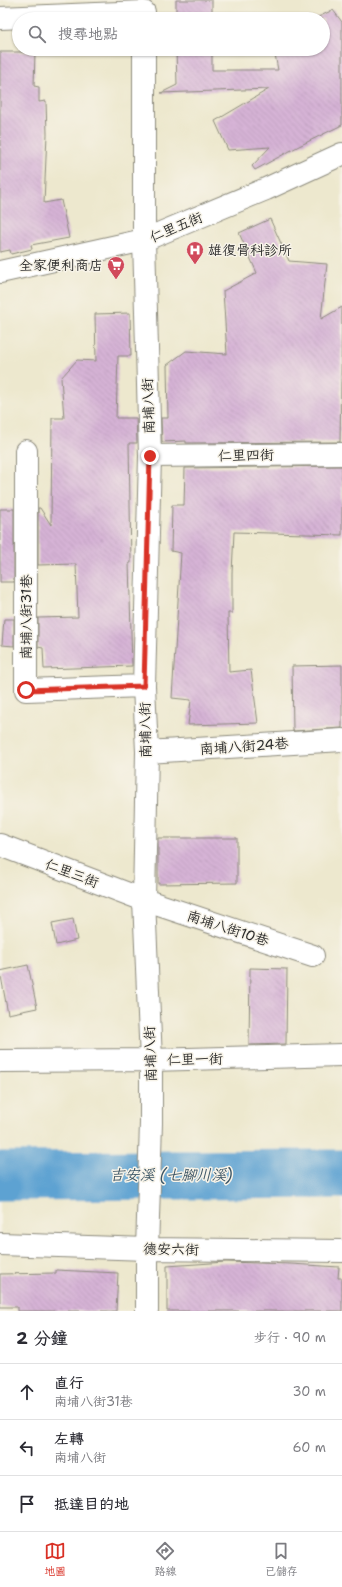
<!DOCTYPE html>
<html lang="zh-TW">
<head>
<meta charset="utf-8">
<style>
	body { margin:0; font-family:"Shantell Sans","LXGW WenKai TC",sans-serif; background:#f7f7f7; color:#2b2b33 }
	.stop { position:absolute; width:12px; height:12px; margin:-9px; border:3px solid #d93025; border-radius:50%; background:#fff }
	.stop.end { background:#d93025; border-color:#fff; box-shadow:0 1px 4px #0008 }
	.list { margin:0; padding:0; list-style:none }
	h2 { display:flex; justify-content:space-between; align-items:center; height:52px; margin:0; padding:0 16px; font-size:17px }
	h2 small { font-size:13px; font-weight:400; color:#7c7c81 }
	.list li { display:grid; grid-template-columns:26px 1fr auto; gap:12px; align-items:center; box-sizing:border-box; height:56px; padding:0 16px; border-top:1px solid #e1e1e2 }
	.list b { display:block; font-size:15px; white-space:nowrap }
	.list p { margin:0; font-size:13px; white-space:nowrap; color:#7c7c81 }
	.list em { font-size:13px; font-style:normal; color:#7c7c81 }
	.icon { flex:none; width:22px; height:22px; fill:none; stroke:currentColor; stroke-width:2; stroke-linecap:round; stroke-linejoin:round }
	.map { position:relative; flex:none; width:342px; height:1311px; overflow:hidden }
	.search { position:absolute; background:#fff; box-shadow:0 1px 3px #0004; left:12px; right:12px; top:12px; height:44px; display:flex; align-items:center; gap:10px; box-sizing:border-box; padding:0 14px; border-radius:22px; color:#7c7c81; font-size:15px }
	.sheet { height:220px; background:#fff }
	nav { display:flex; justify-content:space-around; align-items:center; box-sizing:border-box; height:56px; border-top:1px solid #e1e1e2; background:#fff; font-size:11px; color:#7c7c81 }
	nav a { display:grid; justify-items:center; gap:2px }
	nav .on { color:#d93025 }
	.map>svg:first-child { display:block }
</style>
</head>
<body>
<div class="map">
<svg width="342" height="1311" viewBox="0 0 342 1311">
	<defs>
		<pattern id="building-back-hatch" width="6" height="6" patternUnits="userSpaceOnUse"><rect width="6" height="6" fill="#d6b3d6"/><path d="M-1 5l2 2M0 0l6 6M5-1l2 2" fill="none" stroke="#b89ab8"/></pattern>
	</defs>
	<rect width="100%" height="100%" fill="#f7f3e8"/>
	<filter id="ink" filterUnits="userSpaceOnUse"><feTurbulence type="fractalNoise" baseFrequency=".025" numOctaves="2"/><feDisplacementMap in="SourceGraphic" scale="8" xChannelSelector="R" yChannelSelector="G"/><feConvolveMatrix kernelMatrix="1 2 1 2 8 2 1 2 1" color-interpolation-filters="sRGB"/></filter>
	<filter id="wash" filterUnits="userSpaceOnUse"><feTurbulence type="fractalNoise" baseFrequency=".012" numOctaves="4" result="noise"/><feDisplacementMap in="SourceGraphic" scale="16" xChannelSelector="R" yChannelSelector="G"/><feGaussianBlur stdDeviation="0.9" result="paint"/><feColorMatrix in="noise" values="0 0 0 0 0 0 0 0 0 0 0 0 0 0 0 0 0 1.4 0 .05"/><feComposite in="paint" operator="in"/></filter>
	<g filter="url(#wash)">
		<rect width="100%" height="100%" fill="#ede8ce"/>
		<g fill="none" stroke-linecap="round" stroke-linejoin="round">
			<path stroke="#5da2d2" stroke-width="49" d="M0,1176l342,-2"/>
		</g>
		<g id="blocks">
			<path fill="url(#building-back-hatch)" d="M176,0h36v19h-36z
				M333,10l9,12v103l-43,21 -44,24 -3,-4 18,-19 -42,3 -13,-29 54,-32 -108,4 16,-8 -1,-36h36v21h66l-4,-21h49v-30h-9z
				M0,52h35l-1,34 5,1v15l7,-1 1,33 -3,69 17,-3 8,38 -38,7 1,4 -21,5 -1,-4 -10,2z
				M270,219l19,42 38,3 -6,55 21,-12 -2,135 -154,1v-2l-24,1 -1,-24h7l-1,-53 19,-14 41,3 -4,-63 34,-18 -18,-40z
				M130,313l1,43h-13l-2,62h20l1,25h-8l2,120h-2l3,103 -88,3 -1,-21 -5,-1v-29l40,-1 -2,-53 -38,1v-57h2l11,17 1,-107h12l-3,-40 16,-18 19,1 -1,-47z
				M342,466v69l-108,-3 -2,41v40h-4l1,59 22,-2 7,53 -70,2 3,-25 -19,-2 9,-145 -10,-2 1,-46h12l1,-37z
				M0,509h14v73h-14z
				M4,619h10v27l-12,-1z
				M342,665v63l-49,3 -1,-65z
				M158,838h79v45l-79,1z
				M73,919l4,21 -21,5 -4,-22z
				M28,965l9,43 -29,6 -8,-43z
				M250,968l37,1 -1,75 -37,1z
				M226,1262l65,2 48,3 -1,11h4v33h-175v-45z
				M56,1270l62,3 -2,38h-99v-4h-17v-33l56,-1z"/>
		</g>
	</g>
	<g filter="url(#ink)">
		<use href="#blocks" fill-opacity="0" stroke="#8c8a7c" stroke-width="1"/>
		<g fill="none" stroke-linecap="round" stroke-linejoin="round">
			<defs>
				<path id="minor" d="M0,18l144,-6
					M144,49v191l6,216 -6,230 3,66 -3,148 7,160v63l-4,126v62
					M0,272l144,-32 122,-51 76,-35
					M26,451v239l118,-4
					M150,456l192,-2
					M147,752l195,-12
					M0,845l144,55 169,56
					M0,1061l151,-1 191,-5
					M0,1244l147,5 195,2"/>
			</defs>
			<use href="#minor" stroke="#8c8a7c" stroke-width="24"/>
			<use href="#minor" stroke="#fff" stroke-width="22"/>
		</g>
	</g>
	<g fill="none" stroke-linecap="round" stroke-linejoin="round" filter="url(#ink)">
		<path stroke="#d93025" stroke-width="5" d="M26,690l118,-4 6,-230"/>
	</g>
	<defs>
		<symbol id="hospital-pin" viewBox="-11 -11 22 30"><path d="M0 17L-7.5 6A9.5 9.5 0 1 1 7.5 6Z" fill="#d1495b" stroke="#f7f3e8"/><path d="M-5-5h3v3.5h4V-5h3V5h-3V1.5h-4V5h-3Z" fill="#fff"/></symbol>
		<symbol id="supermarket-pin" viewBox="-11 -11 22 30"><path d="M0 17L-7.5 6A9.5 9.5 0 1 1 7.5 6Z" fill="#d1495b" stroke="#f7f3e8"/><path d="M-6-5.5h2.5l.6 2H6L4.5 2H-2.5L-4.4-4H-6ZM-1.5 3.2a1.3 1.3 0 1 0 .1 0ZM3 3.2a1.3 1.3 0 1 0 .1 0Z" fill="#fff"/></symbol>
	</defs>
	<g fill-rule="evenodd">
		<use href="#hospital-pin" x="185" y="240" width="20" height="27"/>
		<use href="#supermarket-pin" x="106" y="255" width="20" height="27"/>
	</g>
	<g text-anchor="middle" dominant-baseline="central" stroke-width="3" stroke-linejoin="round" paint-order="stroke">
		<g font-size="14" fill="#2b2b2b" stroke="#f7f3e8">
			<text transform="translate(176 227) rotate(-23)">仁里五街</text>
			<text transform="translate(148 406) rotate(-92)">南埔八街</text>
			<text transform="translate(246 455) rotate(-1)">仁里四街</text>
			<text transform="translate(26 617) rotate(-90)">南埔八街31巷</text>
			<text transform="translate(145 730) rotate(-91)">南埔八街</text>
			<text transform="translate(244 746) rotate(-4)">南埔八街24巷</text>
			<text transform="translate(72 873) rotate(21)">仁里三街</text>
			<text transform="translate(228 928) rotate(18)">南埔八街10巷</text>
			<text transform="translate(150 1054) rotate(-92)">南埔八街</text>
			<text transform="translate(195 1059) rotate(-1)">仁里一街</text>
			<text transform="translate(171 1249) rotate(1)">德安六街</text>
		</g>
		<g font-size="14" fill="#2b2b2b" stroke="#f7f3e8" text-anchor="start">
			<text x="208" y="250">雄復骨科診所</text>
			<text x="103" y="265" text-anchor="end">全家便利商店</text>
		</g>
		<g font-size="15" font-style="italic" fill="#3c5565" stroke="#f7f3e8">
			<text x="171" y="1175">吉安溪 (七腳川溪)</text>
		</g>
	</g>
</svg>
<div class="stop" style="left:26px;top:690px"></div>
<div class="stop end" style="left:150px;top:456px"></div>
<div class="search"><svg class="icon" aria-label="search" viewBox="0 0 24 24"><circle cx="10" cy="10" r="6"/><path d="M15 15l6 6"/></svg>搜尋地點</div>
</div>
<section class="sheet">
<h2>2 分鐘<small>步行 · 90 m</small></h2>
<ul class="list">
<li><svg class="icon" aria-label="ahead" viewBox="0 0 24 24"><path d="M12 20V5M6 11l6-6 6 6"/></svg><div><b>直行</b><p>南埔八街31巷</p></div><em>30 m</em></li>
<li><svg class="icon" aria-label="left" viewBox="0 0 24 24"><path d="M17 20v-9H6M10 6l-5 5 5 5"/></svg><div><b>左轉</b><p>南埔八街</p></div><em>60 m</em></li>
<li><svg class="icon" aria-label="arrive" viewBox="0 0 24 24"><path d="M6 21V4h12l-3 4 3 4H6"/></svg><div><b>抵達目的地</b></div></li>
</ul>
</section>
<nav>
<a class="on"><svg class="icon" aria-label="map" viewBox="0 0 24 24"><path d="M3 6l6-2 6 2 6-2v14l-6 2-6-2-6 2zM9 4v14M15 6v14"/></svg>地圖</a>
<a><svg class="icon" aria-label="directions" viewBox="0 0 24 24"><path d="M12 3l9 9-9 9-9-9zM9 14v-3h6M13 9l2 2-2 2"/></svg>路線</a>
<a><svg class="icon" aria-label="saved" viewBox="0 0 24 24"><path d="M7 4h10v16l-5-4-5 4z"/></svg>已儲存</a>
</nav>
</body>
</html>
